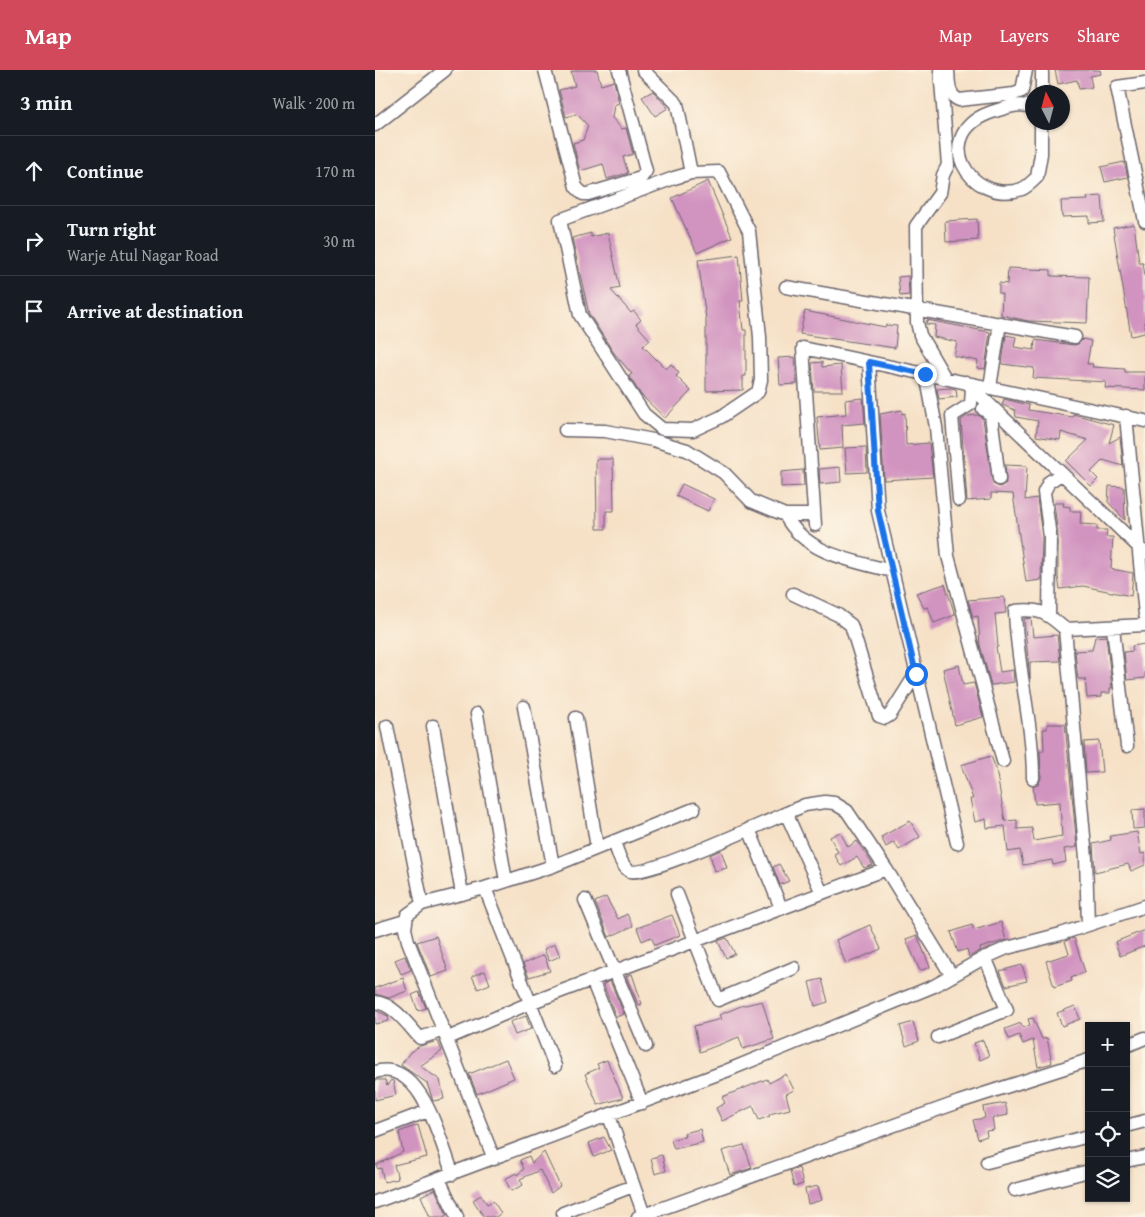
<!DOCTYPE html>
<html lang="en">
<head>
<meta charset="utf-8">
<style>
	body { margin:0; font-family:"Gentium Book Plus",serif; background:#242831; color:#f1f3f6 }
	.controls { position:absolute; right:15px; bottom:15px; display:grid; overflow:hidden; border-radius:0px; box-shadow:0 1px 4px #0004 }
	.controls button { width:45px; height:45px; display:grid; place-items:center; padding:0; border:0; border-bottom:1px solid #363941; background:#171b24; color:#f1f3f6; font:25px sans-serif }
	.compass { position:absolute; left:650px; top:15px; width:45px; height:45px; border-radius:50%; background:#171b24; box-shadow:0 1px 4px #0004; rotate:354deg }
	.stop { position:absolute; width:15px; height:15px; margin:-11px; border:4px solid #1a73e8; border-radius:50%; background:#fff }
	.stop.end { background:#1a73e8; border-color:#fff; box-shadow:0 1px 5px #0008 }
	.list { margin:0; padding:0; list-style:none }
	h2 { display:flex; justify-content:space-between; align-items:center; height:65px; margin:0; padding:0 20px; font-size:21px }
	h2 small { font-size:16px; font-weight:400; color:#9ea1a6 }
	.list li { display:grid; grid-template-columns:32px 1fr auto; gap:15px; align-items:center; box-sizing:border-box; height:70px; padding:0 20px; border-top:1px solid #363941 }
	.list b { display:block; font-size:19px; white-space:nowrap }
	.list p { margin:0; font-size:16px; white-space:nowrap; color:#9ea1a6 }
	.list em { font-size:16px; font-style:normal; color:#9ea1a6 }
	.icon { flex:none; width:28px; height:28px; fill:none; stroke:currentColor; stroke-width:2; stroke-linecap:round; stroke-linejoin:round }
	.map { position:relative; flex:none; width:770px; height:1147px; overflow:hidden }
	header { display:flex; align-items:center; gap:30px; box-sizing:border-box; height:70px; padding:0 25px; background:#d1495b; color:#fff }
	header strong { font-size:24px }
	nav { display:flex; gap:28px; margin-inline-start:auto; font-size:18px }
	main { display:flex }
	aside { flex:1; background:#171b24 }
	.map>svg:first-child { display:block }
</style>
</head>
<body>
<header>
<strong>Map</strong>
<nav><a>Map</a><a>Layers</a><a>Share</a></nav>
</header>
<main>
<aside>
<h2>3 min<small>Walk · 200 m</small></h2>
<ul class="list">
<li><svg class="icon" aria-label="ahead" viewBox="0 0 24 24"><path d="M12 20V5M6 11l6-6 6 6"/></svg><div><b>Continue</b></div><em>170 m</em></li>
<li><svg class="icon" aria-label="right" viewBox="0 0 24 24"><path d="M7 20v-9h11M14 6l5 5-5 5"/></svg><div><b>Turn right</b><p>Warje Atul Nagar Road</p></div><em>30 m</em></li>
<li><svg class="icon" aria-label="arrive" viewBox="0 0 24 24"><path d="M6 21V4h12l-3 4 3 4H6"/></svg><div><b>Arrive at destination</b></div></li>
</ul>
</aside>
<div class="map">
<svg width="770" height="1147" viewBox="0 0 770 1147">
	<rect width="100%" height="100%" fill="#fcf5e5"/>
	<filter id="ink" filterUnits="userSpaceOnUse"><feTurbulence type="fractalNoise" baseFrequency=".02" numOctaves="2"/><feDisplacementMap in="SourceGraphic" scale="10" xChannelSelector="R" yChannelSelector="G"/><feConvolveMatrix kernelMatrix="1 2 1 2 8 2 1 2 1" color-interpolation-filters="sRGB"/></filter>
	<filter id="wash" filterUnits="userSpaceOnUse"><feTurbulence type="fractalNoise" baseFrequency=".0096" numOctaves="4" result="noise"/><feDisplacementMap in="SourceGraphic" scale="20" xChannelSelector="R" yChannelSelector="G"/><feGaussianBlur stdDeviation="1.12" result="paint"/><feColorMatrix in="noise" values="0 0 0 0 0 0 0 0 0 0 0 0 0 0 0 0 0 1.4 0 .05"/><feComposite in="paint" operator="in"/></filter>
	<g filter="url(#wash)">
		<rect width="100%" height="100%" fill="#f6e1c7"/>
		<g id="blocks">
			<path fill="#d193c0" d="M204,0h18l4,15 13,-4 5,22 -5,2 -2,13 10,11 4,-1 7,26 -10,3 5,16 -21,6 -4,-15 -23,7 -7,-28 10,-3 5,-14 -11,-12 -11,3 -7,-27 16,-4 -4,-14z
				M680,0h45l1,4 -11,2 2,11 -13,2 -2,-9 -19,4z
				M278,21l15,17 -13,8 -13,-19z
				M749,92l4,15 -23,5 -4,-15z
				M333,111l24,56 -35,16 -25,-55z
				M727,126l2,26 -15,1v-7l-27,1 -1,-16 27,-1 -1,-3z
				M602,149l1,21 -32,2 -1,-21z
				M759,154l5,39h4l2,12v58l-14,3 -18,-108z
				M216,163v4l17,-4 12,55 -9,2 20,23 3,-2 7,9 -5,4 14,16 -7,6 23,23 5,-5 8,9 -3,3 15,15 -26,27 -24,-23 -12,-19 3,-2 -18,-21 -25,-39 -17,-76z
				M364,185l4,46h-3l3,29h3v46h-3v14l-37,1v-72l-8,-59z
				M633,198l43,2v6l38,1 -2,46 -59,-2 -27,-6 1,-21 -3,-1v-10l8,1z
				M533,206l1,19 -9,1 -2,-19z
				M430,241l80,16 1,-2 11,1 -2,22 -95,-14z
				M552,250l63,12 -5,37 -8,-1 1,-7 -24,-5 3,-14 -23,-5 1,-12 -9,-1z
				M631,265l10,2 -2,10 20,3 1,-10 39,5 4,-1 5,-5 8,2 -4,23h6l-1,3 33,2v3h20v18l-40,-2 1,-6 -73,-4 1,-10 -32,-4z
				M420,287l2,27 -17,1 -2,-27z
				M447,292v5l19,-2 2,26h-29l-2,-28z
				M575,318l6,1 1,8 -18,2 -2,-10z
				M488,328l2,25 -23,2 1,23 -23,2 -3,-33 29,-3 -1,-14z
				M629,329l25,6 -1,5 45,7v-3l41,11 -5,18 11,-6 3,29 -20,-6 -12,12 7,7 -7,7 -25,-25 22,-21 -27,-8 -1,8 -24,-4 2,-15 -22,-4 -1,-7 -13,-5z
				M527,340v4l3,-1 1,32 23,-2 4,34 -49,3 -4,-66z
				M603,345l5,4 10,65 7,3 6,-4 -1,-18 22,1 -2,34 12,-2 5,39 -1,43 -15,2 -13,-88 -22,-1v6l-24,2 -6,-81 6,-4z
				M491,377l1,25 -20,1 -2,-25z
				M221,389h17l1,52h-8v18h-9z
				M465,397l1,15 -21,2 -1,-15z
				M428,400l1,16 -23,1v-15z
				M307,414l32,15 -6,12 -32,-15z
				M734,416l15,1 1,33 -17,-18z
				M679,433h10l-1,3 7,1v4h11l-1,13 17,1v5h10l-1,7h7l-2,32 22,4 -2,23 -48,-10 -23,3 -2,-12v-41z
				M570,514l10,31 -21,8 -6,-16 -4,1 -8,-15z
				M629,527l2,16 -11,1 3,33h-2l4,25 13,-2 1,12 -23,3 -11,-40 -2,-29 -5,1 -5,-17z
				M656,548l2,19 24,-2 3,26 -30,1v17l-6,-60z
				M731,566l6,52h-2v5h-9v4l-14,1 -2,-19h-7l-3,-28 17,-1 3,-13z
				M770,574v34l-18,2 -3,-28 9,-1 -1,-5z
				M584,595l4,20 11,-2 9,34 -28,8 -12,-56z
				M672,654h18l12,123 -13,2 2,13 -13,3 -1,-5 -29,5 -3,-15 -12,2 -3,-26 -18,2 -1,-9 -11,3 -5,-23h3l-12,-34 30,-9 5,13 9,52 12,-1v9l15,-1 2,13 28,-5 -2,-34 -25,2 -2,-18 5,-1 3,-7 -1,-27h4l-1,-22h4z
				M724,671l3,31 -16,1 -2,-31z
				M770,739v19l-12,1 -1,-19z
				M535,751l10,16 -21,13 -5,-8 -8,5 -5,-10z
				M465,762l8,15 9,-6 16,24 -9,3 -7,-11 -16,9 -7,-12 4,-2 -8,-15z
				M762,762l4,22 4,-1v12l-14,6 -3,-7 -33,8 -2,-28 18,-4 -1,-4z
				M346,780l6,18 -12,3 -5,-16z
				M404,794l10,17 -9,4 -7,-18z
				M231,827l12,22 9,-5 6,12 -24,11 -14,-35z
				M297,845l8,20 -25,10 -4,-8 -9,4 -5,-13z
				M626,852l5,18 -26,8 1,2 -12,7 -2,-8 -9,3 -7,-20 21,-7 2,5z
				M495,855l11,24 -35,15 -10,-24z
				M770,860v16l-25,10 -5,-14z
				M542,865l13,32 -10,4 -14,-32z
				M61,866l12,35 -17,6 -14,-35z
				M352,868l8,16 -9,4 -8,-17z
				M699,868l11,34 -14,6 1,3 -18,6 -8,-26 23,-7 -4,-13z
				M180,874l5,12 -11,5 -5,-12z
				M169,885l6,16 -21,6 -6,-13z
				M30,886l6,14 -10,4 -6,-14z
				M647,895l5,16 -21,5 -6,-15z
				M110,901l5,13 -12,5 -6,-13z
				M257,904l10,30 -4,1 -12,-29z
				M28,908l4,13 -18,7 -14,-4v-6z
				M447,909l6,23 -13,4 -6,-24z
				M235,911l14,33 -8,3 -13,-33z
				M44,922l7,16 -8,3 -6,-16z
				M387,931l12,38 -31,10 -4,-12 -39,15 -6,-26 27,-7 -2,-4 22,-9z
				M700,936l5,13 -18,7 -5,-13z
				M0,940l13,6 1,5 -14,3z
				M151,946l5,13 -16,6 -5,-13z
				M658,948l9,21 5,-1 5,25 -14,4 -5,-27 -10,4 -4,-9 -10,4 -4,-10 16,-6 2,5 7,-3 -2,-6z
				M538,952l6,19 -13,5 -6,-20z
				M608,970l6,16 -9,4 -6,-17z
				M63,971l4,10 -22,15 20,14 4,19 -11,2 -6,-18 -26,-18 9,-13 10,-6z
				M131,989l8,19 -37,16 -8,-20z
				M232,990l16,38 -25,7 -13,-31 14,-6 -2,-4z
				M411,1004l8,16 -8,4 4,15 -21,5 1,2 -11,4 -6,-14 -31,15 -6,-13 9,-5 -3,-6 45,-18 2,4z
				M0,1010h10l2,6 4,-6 2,1 3,14 -21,5z
				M630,1033l3,12 -16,3 2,12 -8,1 1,5 -9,3 -5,-19 12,-2 -2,-11z
				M43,1055l9,32 -33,8 4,14 -14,3 -3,-14 -3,1 -2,-4 27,-13 -4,-20z
				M325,1059l3,13 -29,7 -3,-9 14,-4 -1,-3z
				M229,1067l7,13 -17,7 -5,-14z
				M369,1075l8,23 -22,7 -8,-24z
				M169,1082l16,34 -9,7 -11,-23 -20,9 3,6 -12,6 -6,-12 11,-6 1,2 7,-6 -4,-9 9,-4 3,7z
				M287,1085l4,16 -11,3 -4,-16z
				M424,1098l4,16 -9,3 -4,-16z
				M443,1116l4,14 -14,4 -3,-15z
				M60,1119l12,26 -4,2h-13l-9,-21z
				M106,1125l6,9 6,-3 8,12 -5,4h-12l-11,-17z"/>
		</g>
	</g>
	<g filter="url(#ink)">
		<use href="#blocks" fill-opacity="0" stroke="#6c656c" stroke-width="1"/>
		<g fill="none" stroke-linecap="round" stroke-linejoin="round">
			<defs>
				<path id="minor" d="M170,0l31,117 7,7h5l53,-16 5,-7 -27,-101
					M268,0l34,34 14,69
					M565,0l8,95 -5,10 -3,18 -24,33 1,96 3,13 25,43
					M573,0c1,11 -1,25 11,30l55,-6 8,-3 4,-21
					M667,0v22
					M770,13l-28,4 28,134
					M658,38c-13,-6 -25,-1 -38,3 -69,21 -25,96 27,78 5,-2 11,-8 15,-12l4,-23v-32
					M0,55l70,-55
					M344,102l30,59 11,106 1,43 -3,12 -37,25 -28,13 -31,-1 -18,-15 -64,-99 -20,-95 114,-42 17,-5z
					M411,217l289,50
					M494,292l9,149 79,332
					M551,304l10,53 12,129 55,205
					M591,312l179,171
					M615,317l10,-64
					M608,339l8,6 8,64
					M751,346l19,199
					M190,360l40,1 48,9 34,10 37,23 27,28 34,14h29
					M584,430l-7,-84 19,-12 1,-16
					M410,445c20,39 68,46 107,56
					M440,455l-12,-177 342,73
					M418,524l45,21 13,10 28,91 6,2 5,-3 26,-41
					M674,545l1,-78 -6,-45 5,-10 12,-8
					M738,558l14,118
					M690,559l80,-4
					M149,637l29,159
					M102,644l29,167
					M201,648l21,130
					M12,656l35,178
					M58,656l29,168
					M658,708c0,-56 -16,-109 -18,-167 25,-3 32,2 50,18l21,229 2,67
					M411,743l36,80
					M374,759l32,79
					M239,771c3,9 7,26 16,30 15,7 151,-56 175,-66l20,-3 9,1 13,8 39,58 66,107
					M110,818l70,178
					M302,824l41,106 76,-32
					M210,830l61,146
					M0,860l30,-9
					M217,910l50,123
					M0,932c19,2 33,23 45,36l24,-8
					M563,967l69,-27 -22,-53
					M73,968l82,-35 356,-134
					M751,976l19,-8
					M0,1002c47,-14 65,70 78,102
					M234,1046l35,99
					M751,1056l19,-5
					M0,1061l53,-20
					M119,1089l-86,-218 -3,-12 2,-14 15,-11 63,-16 68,-22 141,-57
					M751,1091l19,-4
					M612,1092l102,-26
					M64,1109l18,38
					M640,1120l74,-19
					M0,1132l351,-131 208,-85 48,-27 25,-11 54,-14 84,-28
					M190,1147l-2,-4 70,-27
					M263,1147l321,-115 130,-42"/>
			</defs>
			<use href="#minor" stroke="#6c656c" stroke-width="15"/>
			<use href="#minor" stroke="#fff" stroke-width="12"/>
		</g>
	</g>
	<g fill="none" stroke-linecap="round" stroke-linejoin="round" filter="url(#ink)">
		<path stroke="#1a73e8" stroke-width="6" d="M541,604l-38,-163 -9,-149 56,12"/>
	</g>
</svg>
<div class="controls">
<button>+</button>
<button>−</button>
<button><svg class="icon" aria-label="locate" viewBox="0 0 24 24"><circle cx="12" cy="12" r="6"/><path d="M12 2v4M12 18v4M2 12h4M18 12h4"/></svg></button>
<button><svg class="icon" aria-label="layers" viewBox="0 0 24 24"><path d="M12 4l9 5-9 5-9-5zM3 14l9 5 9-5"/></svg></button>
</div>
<svg class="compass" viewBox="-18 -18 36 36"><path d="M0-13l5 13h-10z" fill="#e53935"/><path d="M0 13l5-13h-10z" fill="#9ea1a6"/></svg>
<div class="stop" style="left:541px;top:604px"></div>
<div class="stop end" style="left:550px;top:304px"></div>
</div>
</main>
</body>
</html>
